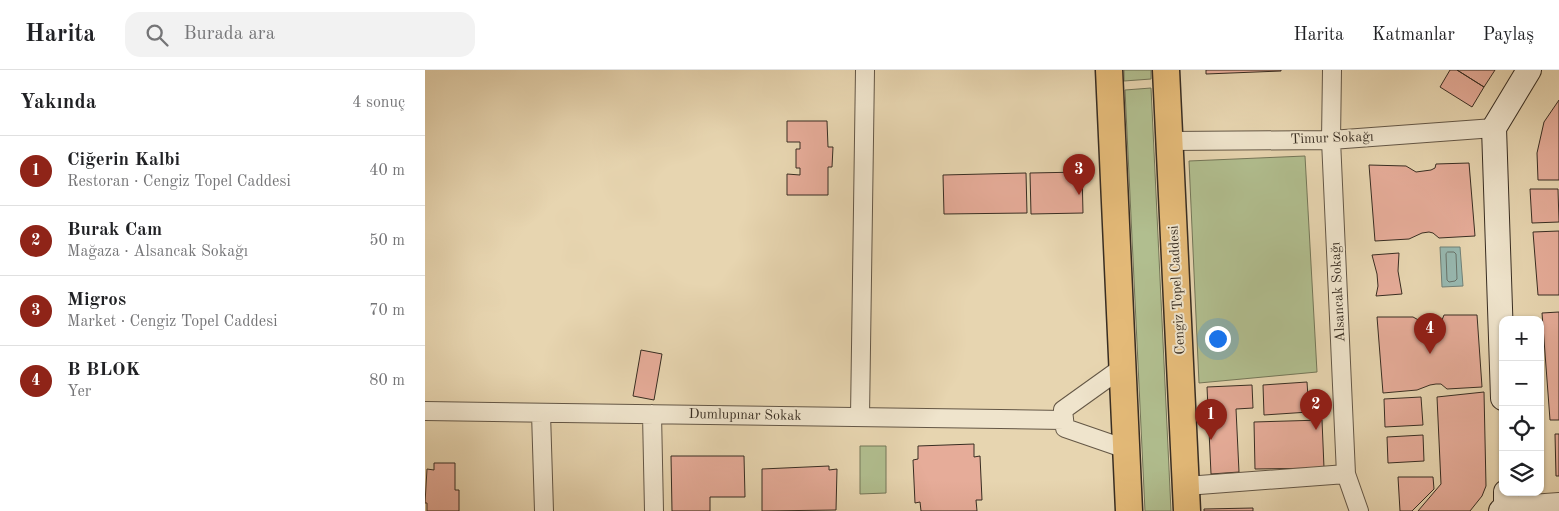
<!DOCTYPE html>
<html lang="tr">
<head>
<meta charset="utf-8">
<style>
	body { margin:0; font-family:"Old Standard TT",serif; background:#f2f2f2; color:#202124 }
	.controls { position:absolute; right:15px; bottom:15px; display:grid; overflow:hidden; border-radius:10px; box-shadow:0 1px 4px #0004 }
	.controls button { width:45px; height:45px; display:grid; place-items:center; padding:0; border:0; border-bottom:1px solid #e0e0e0; background:#fff; color:#202124; font:25px sans-serif }
	.you { position:absolute; left:792px; top:268px; width:18px; height:18px; margin:-12px; border:4px solid #fff; border-radius:50%; background:#1a73e8; box-shadow:0 0 0 8px #1a73e833 }
	.badge { display:grid; place-items:center; width:32px; height:32px; border-radius:50%; background:#8f2418; color:#fff; font-size:16px; font-weight:700 }
	.pin { position:absolute; translate:-50% -41px; filter:drop-shadow(0 1px 2px #0008) }
	.pin::after { content:''; position:absolute; top:26px; width:18px; height:15px; background:inherit; clip-path:polygon(0 0,100% 0,50% 100%) }
	.list { margin:0; padding:0; list-style:none }
	h2 { display:flex; justify-content:space-between; align-items:center; height:65px; margin:0; padding:0 20px; font-size:21px }
	h2 small { font-size:16px; font-weight:400; color:#757577 }
	.list li { display:grid; grid-template-columns:32px 1fr auto; gap:15px; align-items:center; box-sizing:border-box; height:70px; padding:0 20px; border-top:1px solid #e0e0e0 }
	.list b { display:block; font-size:19px; white-space:nowrap }
	.list p { margin:0; font-size:16px; white-space:nowrap; color:#757577 }
	.list em { font-size:16px; font-style:normal; color:#757577 }
	.icon { flex:none; width:28px; height:28px; fill:none; stroke:currentColor; stroke-width:2; stroke-linecap:round; stroke-linejoin:round }
	.map { position:relative; flex:none; width:1134px; height:441px; overflow:hidden }
	header { display:flex; align-items:center; gap:30px; box-sizing:border-box; height:70px; padding:0 25px; background:#fff; border-bottom:1px solid #e0e0e0 }
	header strong { font-size:24px }
	nav { display:flex; gap:28px; margin-inline-start:auto; font-size:18px }
	.search { width:350px; height:45px; background:#f2f2f2; display:flex; align-items:center; gap:12px; box-sizing:border-box; padding:0 18px; border-radius:15px; color:#757577; font-size:19px }
	main { display:flex }
	aside { flex:1; background:#fff }
	.map>svg:first-child { display:block }
</style>
</head>
<body>
<header>
<strong>Harita</strong>
<div class="search"><svg class="icon" aria-label="search" viewBox="0 0 24 24"><circle cx="10" cy="10" r="6"/><path d="M15 15l6 6"/></svg>Burada ara</div>
<nav><a>Harita</a><a>Katmanlar</a><a>Paylaş</a></nav>
</header>
<main>
<aside>
<h2>Yakında<small>4 sonuç</small></h2>
<ul class="list">
<li><span class="badge">1</span><div><b>Ciğerin Kalbi</b><p>Restoran · Cengiz Topel Caddesi</p></div><em>40 m</em></li>
<li><span class="badge">2</span><div><b>Burak Cam</b><p>Mağaza · Alsancak Sokağı</p></div><em>50 m</em></li>
<li><span class="badge">3</span><div><b>Migros</b><p>Market · Cengiz Topel Caddesi</p></div><em>70 m</em></li>
<li><span class="badge">4</span><div><b>B BLOK</b><p>Yer</p></div><em>80 m</em></li>
</ul>
</aside>
<div class="map">
<svg width="1134" height="441" viewBox="0 0 1134 441">
	<rect width="100%" height="100%" fill="#e7d5b0"/>
	<filter id="stains"><feTurbulence type="fractalNoise" baseFrequency=".004" numOctaves="4"/><feColorMatrix values="0 0 0 0 .2 0 0 0 0 .09 0 0 0 0 .02 0 0 0 .5 -.17"/></filter>
	<radialGradient id="worn" r=".72"><stop offset=".6" stop-color="#630" stop-opacity="0"/><stop offset="1" stop-color="#630" stop-opacity=".3"/></radialGradient>
	<path fill="#b1be8f" stroke="#747658" d="M699,0h27v9l-27,2z
		M726,18l20,423h-26l-20,-421z
		M880,86l12,216 -118,11 -10,-222z
		M435,376h26v47l-26,1z"/>
	<path fill="#97b8b0" stroke="#718077" d="M1015,177h20l3,39 -21,1z"/>
	<g fill="none" stroke-linecap="round" stroke-linejoin="round">
		<path stroke="#687269" stroke-width="1" d="M1023,182h6l2,2 1,25 -2,2 -6,1 -2,-2 -1,-26z"/>
	</g>
	<path fill="#e6ac99" stroke="#382d22" d="M781,0h75v1l-75,3z
		M1025,0h7l27,17 -12,20 -32,-20z
		M1032,0h38l-11,17z
		M1134,30v80h-21l-1,-27 7,-31z
		M362,51h40l1,26h5l-1,20h-4v28h-41v-21l13,1v-7h-4v-19h4v-7h-13z
		M1044,93l6,73 -36,2 -6,-5 -4,-1 -7,1 -13,6 -34,2 -6,-76 37,1 10,6 15,-2 4,-2 1,-4z
		M657,102l1,41 -52,1 -1,-41z
		M601,103l1,40 -83,1 -1,-39z
		M1105,119h28l1,33 -27,1z
		M1134,161v64h-21l-5,-63z
		M974,183l-1,18 4,23 -26,2 2,-10 -1,-12 -5,-19z
		M1134,242v108h-9l-8,-107z
		M1019,245h33l5,72 -35,2 -6,-5h-5l-6,1 -13,5 -34,3 -6,-76h36l11,6 15,-2 3,-1z
		M216,280l21,4 -8,46 -21,-4z
		M882,312l2,30 -45,3 -1,-30z
		M827,315l1,23 -17,1 3,63 -28,2 -4,-87z
		M1059,322l2,94 -4,10 -12,15h-52l23,-27 -4,-87z
		M996,327l2,28 -38,2 -1,-28z
		M897,350l2,48 -69,1 -1,-47z
		M1130,364h4v42h-3z
		M998,365l1,26 -36,2 -1,-26z
		M549,374v13l6,-1 2,44h-6l1,11h-56l-1,-9 -5,1 -2,-43 5,-1v-13z
		M246,386h73l1,41h-35v14h-38z
		M9,393h21v27h4v21h-32v-8h-2l2,-34 7,1z
		M404,396v4l8,-1 -1,41 -74,1v-42z
		M973,407h35l1,12 -22,22h-12z
		M828,438v3h-49v-2z"/>
	<g fill="none" stroke-linecap="round" stroke-linejoin="round">
		<defs>
			<path id="street" d="M907,0l-1,70 15,334 13,37
				M745,71l161,-1 163,-12
				M698,297l-60,43 2,18 61,21
				M0,341l639,9
				M116,343l3,98
				M227,344l2,97
				M435,347l5,-347
				M761,416l160,-12
				M1081,436l53,-4"/>
			<path id="secondary" d="M1078,328l-9,-270 35,-58
				M1076,441l5,-5v-14"/>
			<path id="primary" d="M684,0l20,441
				M741,0l21,441"/>
		</defs>
		<use href="#street" stroke="#645746" stroke-width="20"/>
		<use href="#secondary" stroke="#382d22" stroke-width="26"/>
		<use href="#primary" stroke="#382d22" stroke-width="29"/>
		<use href="#street" stroke="#efe4cc" stroke-width="18"/>
		<use href="#secondary" stroke="#efe4cc" stroke-width="24"/>
		<use href="#primary" stroke="#e4ba78" stroke-width="26"/>
	</g>
	<g text-anchor="middle" dominant-baseline="central" stroke-width="4" stroke-linejoin="round" paint-order="stroke">
		<g font-size="14" fill="#382d22" stroke="#efe4cc">
			<text transform="translate(907 68) rotate(-2)">Timur Sokağı</text>
			<text transform="translate(752 220) rotate(-93)">Cengiz Topel Caddesi</text>
			<text transform="translate(913 222) rotate(-93)">Alsancak Sokağı</text>
			<text transform="translate(320 345) rotate(1)">Dumlupınar Sokak</text>
		</g>
	</g>
	<rect width="100%" height="100%" filter="url(#stains)"/>
	<rect width="100%" height="100%" fill="url(#worn)"/>
</svg>
<div class="controls">
<button>+</button>
<button>−</button>
<button><svg class="icon" aria-label="locate" viewBox="0 0 24 24"><circle cx="12" cy="12" r="6"/><path d="M12 2v4M12 18v4M2 12h4M18 12h4"/></svg></button>
<button><svg class="icon" aria-label="layers" viewBox="0 0 24 24"><path d="M12 4l9 5-9 5-9-5zM3 14l9 5 9-5"/></svg></button>
</div>
<div class="you"></div>
<div class="pin badge" style="left:786px;top:370px">1</div>
<div class="pin badge" style="left:891px;top:360px">2</div>
<div class="pin badge" style="left:654px;top:125px">3</div>
<div class="pin badge" style="left:1005px;top:284px">4</div>
</div>
</main>
</body>
</html>
